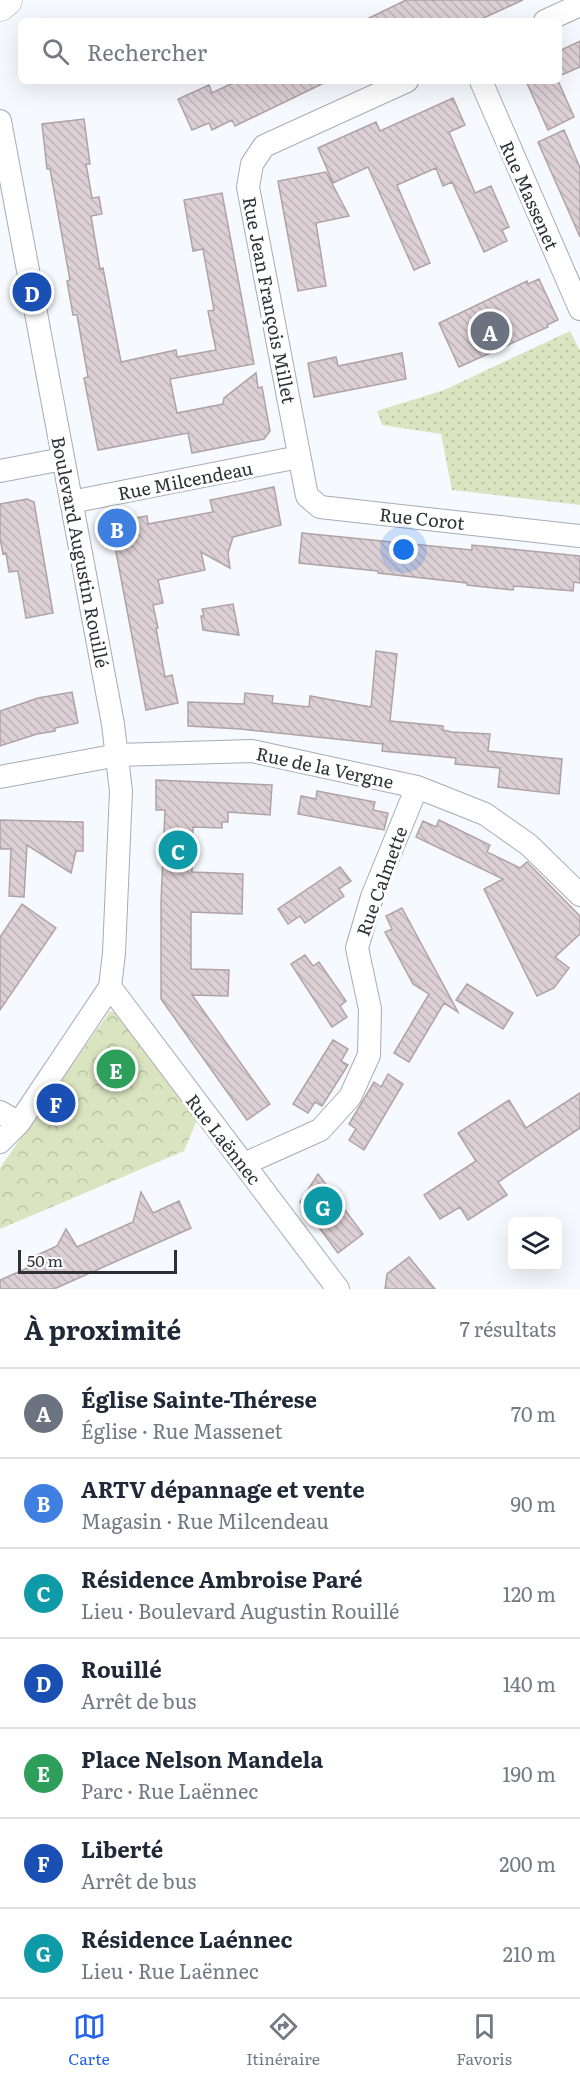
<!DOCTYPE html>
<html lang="fr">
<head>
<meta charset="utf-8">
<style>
	body { margin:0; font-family:Literata,serif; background:#f2f2f3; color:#1f2937 }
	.controls { position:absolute; right:18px; bottom:18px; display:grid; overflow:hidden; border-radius:9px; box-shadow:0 6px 24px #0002 }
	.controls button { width:54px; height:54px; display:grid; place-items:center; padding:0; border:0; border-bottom:2px solid #e0e1e3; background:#fff; color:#1f2937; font:30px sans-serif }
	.scale { position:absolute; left:18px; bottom:15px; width:159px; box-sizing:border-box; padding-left:6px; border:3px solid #2e3235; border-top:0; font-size:16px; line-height:21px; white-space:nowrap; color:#2e3235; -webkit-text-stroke:4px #fff; paint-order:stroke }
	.you { position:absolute; left:404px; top:550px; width:21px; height:21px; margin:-15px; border:4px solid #fff; border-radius:50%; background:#1a73e8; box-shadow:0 0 0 9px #1a73e833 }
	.badge { display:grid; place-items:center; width:39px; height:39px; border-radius:50%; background:#2563eb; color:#fff; font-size:20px; font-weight:700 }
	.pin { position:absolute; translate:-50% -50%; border:3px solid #fff; box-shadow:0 2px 6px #0006 }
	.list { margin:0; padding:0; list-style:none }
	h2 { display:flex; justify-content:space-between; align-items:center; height:78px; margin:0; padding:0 24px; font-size:26px }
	h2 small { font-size:20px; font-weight:400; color:#747a83 }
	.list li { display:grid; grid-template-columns:39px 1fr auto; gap:18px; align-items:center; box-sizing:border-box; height:90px; padding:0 24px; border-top:2px solid #e0e1e3 }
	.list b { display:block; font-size:22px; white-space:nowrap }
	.list p { margin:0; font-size:20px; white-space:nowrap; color:#747a83 }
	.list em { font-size:20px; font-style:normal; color:#747a83 }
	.icon { flex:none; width:33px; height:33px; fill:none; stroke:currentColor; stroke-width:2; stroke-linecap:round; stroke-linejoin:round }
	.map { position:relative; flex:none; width:580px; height:1289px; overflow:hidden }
	.search { position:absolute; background:#fff; box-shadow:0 6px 24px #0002; left:18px; right:18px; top:18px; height:66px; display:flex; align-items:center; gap:15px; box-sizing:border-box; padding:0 21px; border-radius:9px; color:#747a83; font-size:22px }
	.sheet { height:708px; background:#fff }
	nav { display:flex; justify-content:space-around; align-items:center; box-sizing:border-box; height:84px; border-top:2px solid #e0e1e3; background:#fff; font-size:16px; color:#747a83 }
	nav a { display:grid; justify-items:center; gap:3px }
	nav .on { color:#2563eb }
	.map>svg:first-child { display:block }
</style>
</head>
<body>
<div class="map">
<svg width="580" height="1289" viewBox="0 0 580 1289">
	<defs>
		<pattern id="grass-dots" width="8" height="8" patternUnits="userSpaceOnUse" patternTransform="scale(1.5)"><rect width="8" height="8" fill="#dbe4c1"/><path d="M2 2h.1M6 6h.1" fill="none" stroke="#bcc4a6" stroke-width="1.8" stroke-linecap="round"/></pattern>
		<pattern id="park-crowns" width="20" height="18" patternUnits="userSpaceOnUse" patternTransform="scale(1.5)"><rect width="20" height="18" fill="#dbe4c1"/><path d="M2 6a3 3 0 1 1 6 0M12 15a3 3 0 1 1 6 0" fill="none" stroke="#bcc4a6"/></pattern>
		<pattern id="building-back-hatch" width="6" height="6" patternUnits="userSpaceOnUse" patternTransform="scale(1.5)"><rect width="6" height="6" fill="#ddd0d5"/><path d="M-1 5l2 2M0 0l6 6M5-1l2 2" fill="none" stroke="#beb3b7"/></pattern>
	</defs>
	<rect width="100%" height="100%" fill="#f6f9fd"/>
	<path fill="url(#grass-dots)" d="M570,331l10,20v154l-128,-15 -11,-56 -59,-9 -5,-14 67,-21z"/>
	<path fill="url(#park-crowns)" d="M110,1011l16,6 71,103 -13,31 -184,78v-61z"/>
	<path fill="url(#building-back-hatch)" stroke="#afa3a7" stroke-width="1.5" d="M406,0h117l-46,21h-114z
		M580,41v26l-21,9v-25z
		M237,81h91l-93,45 -3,-6 -20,10 -3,-7 -17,7 -14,-31 31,-14 3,8z
		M526,81h32l16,36 -26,13z
		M453,98l12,27 -16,7 26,61 16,-7 18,41 -7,3 5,11 -23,11 -32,-70 -9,4 -7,-18 -39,17 33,78 -16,7 -46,-103 -35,16 -15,-35 58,-26 4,9z
		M84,119l6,45h-4l6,34 7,-1 3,17 -11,2 9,53 3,-1 18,94 55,-12 1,7 39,-7 -8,-39 6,-1 -11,-61 -10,2 -9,-51 38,-7 32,171 -84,15 7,34 46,-9 1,-6 32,-25 2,15 4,-1 8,44 -6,8 -72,14 -4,-20 -90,17 -14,-72 4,-1 -11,-62h-4l-6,-34 3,-1 -20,-111h-3l-5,-45z
		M564,130l16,38v69l-42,-95z
		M326,172l23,44 -33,7 10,63 -28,5 -20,-110z
		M539,279l19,41 -11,5 1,2 -89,40 -20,-44 88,-42 1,3z
		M402,353l4,26 -92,18 -6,-34 28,-6 2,9z
		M274,487l7,38 -48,12 -5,16 2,15 -29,-16 4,18 -47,10 5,23 -10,2 5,23h-2l9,49 7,-2 6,28 -32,7 -34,-179 8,-10 27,-5 1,8 65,-12 -3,-12z
		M27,499l7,3 19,111 -27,5 -8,-47 -9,1 -3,-19 -3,1 -3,-16v-34z
		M302,533l170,17v-5l108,11v27l-6,-1 -1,9 -59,-5 -1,4 -46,-5v-2l-89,-10v-2l-79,-8z
		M233,604l6,31 -36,-5 -2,-14h3l-2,-7z
		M376,651l21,3 -7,67 53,5v4l9,2 38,2 -2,17 74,8 -3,35 -61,-7 2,-19 -45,-4 1,-6 -74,-7 1,-7 -143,-15 -52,-3v-24l56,2 1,-11 28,3 -1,7 37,4 1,-11 61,11z
		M72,692l6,31 -23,5v3l-18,3 -37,12v-35l38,-13z
		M156,780l116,5 -2,30 -42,-3v10h-6v6l-29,-1 -1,45 51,2 -1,40 -51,-2v57l38,1 -1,26 -36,-1 78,109 -23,16 -86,-121v-97l4,-92h-9z
		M317,791l58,11 -2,8 15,3 -4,17 -86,-16 3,-18 15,3z
		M0,820l83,2v29h-7l-5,22 -44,-28 -3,52 -15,-1 2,-47h-11z
		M439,820l51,25 -3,7 33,16 7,-6 53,54v18l-25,23 14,11 -15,20 -17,8 -53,-107 19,-10 -87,-42 7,-16 13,6z
		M340,867l11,14 -12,8 5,7 -39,27 -5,-7 -12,8 -10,-15z
		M22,904l34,24 -56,82v-73z
		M402,908l56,104 -14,-9 -35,59 -15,-9 35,-59 -16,-10 -28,-52 7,-3 -6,-13z
		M305,955l8,11 6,-4 27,39 -6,5 7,11 -15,10 -41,-63z
		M467,984l46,29 -10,16 -47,-29z
		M333,1040l15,9 -7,12 7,4 -26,41 -7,-4 -7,11 -15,-9z
		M388,1074l15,10 -39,66 -15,-10 7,-11 -7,-5 25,-42 7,5z
		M580,1093v35l-82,54 9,13 -39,25 -8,-13 -20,12 -16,-24 52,-34 -18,-28 51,-33 17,28z
		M318,1174l45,60 -25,19 -38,-51z
		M141,1192l12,21 26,-12 12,27 -137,61h-54v-9l34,-15 -3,-7 26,-12 9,-17 11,18 56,-25z
		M409,1257l26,32h-50l2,-15z"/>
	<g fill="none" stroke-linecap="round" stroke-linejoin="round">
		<defs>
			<path id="minor" d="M545,21l35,-16
				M407,81l-143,65 -12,18 -4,23 59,309 13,11 260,29
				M481,81l99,228
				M0,121l113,603 8,67 -7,162 -4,34 -91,136 -19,19
				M0,471l63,-12
				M71,502l228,-45
				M0,777l118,-22 134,-4 165,36 68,27 44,31 51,50
				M110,987l228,302
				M0,1112l19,11
				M244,1164l76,-34 30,-33 19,-42 1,-46 -13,-61 15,-51 45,-110"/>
			<path id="secondary" d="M0,5l6,-5"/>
		</defs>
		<use href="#minor" stroke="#a5adb6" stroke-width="24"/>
		<use href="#secondary" stroke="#a5adb6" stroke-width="33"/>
		<use href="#minor" stroke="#fff" stroke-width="22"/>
		<use href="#secondary" stroke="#fff" stroke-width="32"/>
	</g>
	<g text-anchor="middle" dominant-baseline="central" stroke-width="6" stroke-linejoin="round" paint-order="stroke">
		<g font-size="18" fill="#2e3235" stroke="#fff">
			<text transform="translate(530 195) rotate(66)">Rue Massenet</text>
			<text transform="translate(270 300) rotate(79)">Rue Jean François Millet</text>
			<text transform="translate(185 480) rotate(-11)">Rue Milcendeau</text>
			<text transform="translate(422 518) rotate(6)">Rue Corot</text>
			<text transform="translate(81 552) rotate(79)">Boulevard Augustin Rouillé</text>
			<text transform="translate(325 767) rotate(12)">Rue de la Vergne</text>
			<text transform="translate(381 881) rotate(-70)">Rue Calmette</text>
			<text transform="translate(224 1139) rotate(52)">Rue Laënnec</text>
		</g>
	</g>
</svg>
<div class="controls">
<button><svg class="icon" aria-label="layers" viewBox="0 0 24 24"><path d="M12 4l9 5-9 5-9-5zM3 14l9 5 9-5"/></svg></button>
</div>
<div class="scale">50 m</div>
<div class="you"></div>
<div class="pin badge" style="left:490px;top:331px;background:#6b7280">A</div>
<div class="pin badge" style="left:117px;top:528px;background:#3f7fe0">B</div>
<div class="pin badge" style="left:178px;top:850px;background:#0f9aa8">C</div>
<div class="pin badge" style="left:32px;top:292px;background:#1a4fb4">D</div>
<div class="pin badge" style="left:116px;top:1069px;background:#2e9e5b">E</div>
<div class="pin badge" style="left:56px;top:1103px;background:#1a4fb4">F</div>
<div class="pin badge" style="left:323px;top:1206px;background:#0f9aa8">G</div>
<div class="search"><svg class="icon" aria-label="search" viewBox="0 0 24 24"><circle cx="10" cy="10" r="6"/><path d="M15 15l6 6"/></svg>Rechercher</div>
</div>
<section class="sheet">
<h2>À proximité<small>7 résultats</small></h2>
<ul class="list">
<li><span class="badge" style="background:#6b7280">A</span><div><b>Église Sainte-Thérese</b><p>Église · Rue Massenet</p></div><em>70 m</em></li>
<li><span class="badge" style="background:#3f7fe0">B</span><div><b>ARTV dépannage et vente</b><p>Magasin · Rue Milcendeau</p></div><em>90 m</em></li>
<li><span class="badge" style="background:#0f9aa8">C</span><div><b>Résidence Ambroise Paré</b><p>Lieu · Boulevard Augustin Rouillé</p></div><em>120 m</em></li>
<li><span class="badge" style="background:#1a4fb4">D</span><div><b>Rouillé</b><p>Arrêt de bus</p></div><em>140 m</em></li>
<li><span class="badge" style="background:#2e9e5b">E</span><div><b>Place Nelson Mandela</b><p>Parc · Rue Laënnec</p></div><em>190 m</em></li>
<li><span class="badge" style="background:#1a4fb4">F</span><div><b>Liberté</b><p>Arrêt de bus</p></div><em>200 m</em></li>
<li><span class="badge" style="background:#0f9aa8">G</span><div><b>Résidence Laénnec</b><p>Lieu · Rue Laënnec</p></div><em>210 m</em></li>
</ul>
</section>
<nav>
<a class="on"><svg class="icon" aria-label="map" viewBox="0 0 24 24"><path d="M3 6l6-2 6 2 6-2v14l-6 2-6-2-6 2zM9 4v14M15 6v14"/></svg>Carte</a>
<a><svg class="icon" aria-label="directions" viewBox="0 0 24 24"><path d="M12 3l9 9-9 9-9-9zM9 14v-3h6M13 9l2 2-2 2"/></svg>Itinéraire</a>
<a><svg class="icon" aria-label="saved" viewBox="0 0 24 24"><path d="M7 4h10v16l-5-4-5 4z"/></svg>Favoris</a>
</nav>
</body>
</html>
